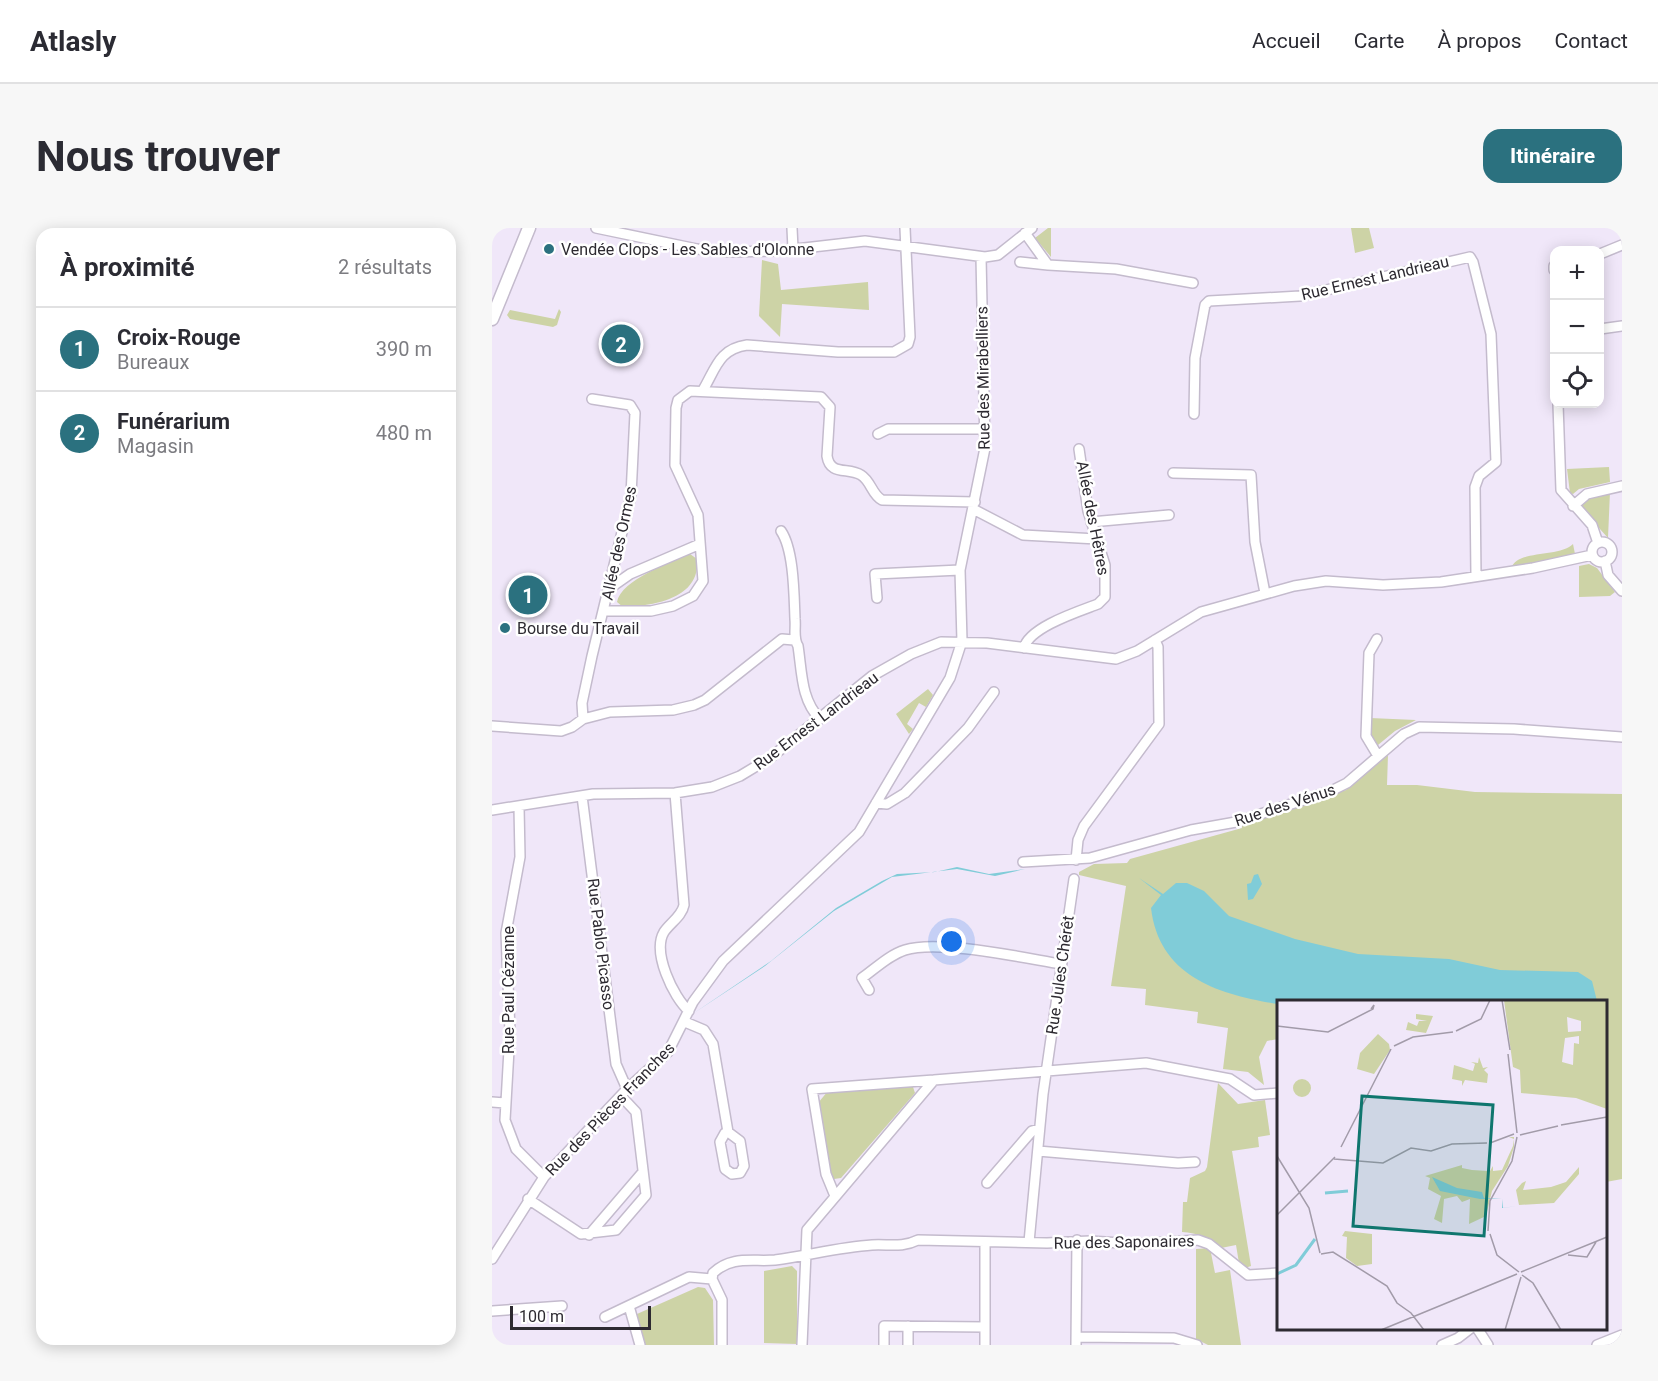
<!DOCTYPE html>
<html lang="fr">
<head>
<meta charset="utf-8">
<style>
	body { margin:0; font-family:Roboto,sans-serif; background:#f7f7f7; color:#2b2b33 }
	.controls { position:absolute; right:18px; top:18px; display:grid; overflow:hidden; border-radius:12px; box-shadow:0 3px 15px #0003 }
	.controls button { width:54px; height:54px; display:grid; place-items:center; padding:0; border:0; border-bottom:2px solid #e1e1e2; background:#fff; color:#2b2b33; font:30px sans-serif }
	.scale { position:absolute; left:18px; bottom:15px; width:141px; box-sizing:border-box; padding-left:6px; border:3px solid #2d2a31; border-top:0; font-size:16px; line-height:21px; white-space:nowrap; color:#2d2a31; -webkit-text-stroke:4px #fff; paint-order:stroke }
	.you { position:absolute; left:460px; top:714px; width:21px; height:21px; margin:-15px; border:4px solid #fff; border-radius:50%; background:#1a73e8; box-shadow:0 0 0 9px #1a73e833 }
	.badge { display:grid; place-items:center; width:39px; height:39px; border-radius:50%; background:#2b717f; color:#fff; font-size:20px; font-weight:700 }
	.pin { position:absolute; translate:-50% -50%; border:3px solid #fff; box-shadow:0 2px 6px #0006 }
	.list { margin:0; padding:0; list-style:none }
	h2 { display:flex; justify-content:space-between; align-items:center; height:78px; margin:0; padding:0 24px; font-size:26px }
	h2 small { font-size:20px; font-weight:400; color:#7c7c81 }
	.list li { display:grid; grid-template-columns:39px 1fr auto; gap:18px; align-items:center; box-sizing:border-box; height:84px; padding:0 24px; border-top:2px solid #e1e1e2 }
	.list b { display:block; font-size:22px; white-space:nowrap }
	.list p { margin:0; font-size:20px; white-space:nowrap; color:#7c7c81 }
	.list em { font-size:20px; font-style:normal; color:#7c7c81 }
	.icon { flex:none; width:33px; height:33px; fill:none; stroke:currentColor; stroke-width:2; stroke-linecap:round; stroke-linejoin:round }
	.map { position:relative; flex:none; width:1130px; height:1117px; overflow:hidden; border-radius:18px }
	header { display:flex; align-items:center; gap:36px; box-sizing:border-box; height:84px; padding:0 30px; background:#fff; border-bottom:2px solid #e1e1e2 }
	header strong { font-size:28px }
	nav { display:flex; gap:33px; margin-inline-start:auto; font-size:21px }
	.intro { display:flex; align-items:center; justify-content:space-between; box-sizing:border-box; height:144px; padding:0 36px }
	h1 { margin:0; font-size:42px }
	.button { padding:15px 27px; border-radius:18px; background:#2b717f; color:#fff; font-size:21px; font-weight:700 }
	main { display:flex; gap:36px; padding:0 36px }
	aside { flex:1; background:#fff; border-radius:18px; box-shadow:0 3px 15px #0003 }
	.map>svg:first-child { display:block }
</style>
</head>
<body>
<header>
<strong>Atlasly</strong>
<nav><a>Accueil</a><a>Carte</a><a>À propos</a><a>Contact</a></nav>
</header>
<div class="intro"><h1>Nous trouver</h1><a class="button">Itinéraire</a></div>
<main>
<aside>
<h2>À proximité<small>2 résultats</small></h2>
<ul class="list">
<li><span class="badge">1</span><div><b>Croix-Rouge</b><p>Bureaux</p></div><em>390 m</em></li>
<li><span class="badge">2</span><div><b>Funérarium</b><p>Magasin</p></div><em>480 m</em></li>
</ul>
</aside>
<div class="map">
<svg width="1130" height="1117" viewBox="0 0 1130 1117">
	<rect width="100%" height="100%" fill="#f0e7f9"/>
	<path fill="#cdd3a6" d="M556,0h3v29l-16,-19z
		M859,0h18l5,20 -19,5z
		M270,32l16,4 3,26 87,-8 1,28 -87,-6 -2,33 -21,-21z
		M67,81l2,3 -4,13 -4,2 -43,-8 -3,-4 3,-5 45,9z
		M1117,239l1,15 -31,7 -6,5 -3,-1 -3,-24z
		M1118,264l-2,46 -25,-28 -1,-5 6,-6z
		M1081,316l2,10 -64,14c8,-19 48,-10 62,-24z
		M198,326l7,5c4,40 -44,47 -74,48l-6,-5c4,-22 54,-40 73,-48z
		M1097,336l8,4 18,24 -5,4 -31,1v-31z
		M436,461l5,6 -7,12 -7,-4 -12,21 6,5 -4,5 -13,-20z
		M878,490l46,2 -21,11 -17,14 -8,-7z
		M896,527l-1,30h30l58,7 147,2v385l-16,3v-180h-328v37l-11,2 -8,16 5,28 -16,-13 -25,-3 5,-41 -31,-5 1,-11 -53,-7 1,-16 -35,-3 15,-100 -47,-11v-3l15,-8 33,-1 3,-4 112,-31v-4l104,-34z
		M726,855l20,21 27,-4 5,35 -12,2 1,10 -27,4 19,115 -6,2 -6,-5 -3,-18 -15,3c-13,-11 -23,-15 -39,-16l1,-30h4l3,-24 15,-7 2,-4z
		M397,858l24,1 2,6 -74,85 -7,1 -5,-4 -11,-72 10,-12z
		M718,1020l5,25 15,-3 11,75h-33l-12,-6v-90z
		M300,1038l5,5v73l-33,-1v-72z
		M206,1059l7,1 8,12 1,45h-70l-7,-31z"/>
	<path fill="#80ccd8" d="M465,639l32,7 36,-5 -30,7 -38,-7 -65,8 -58,34 -69,55 -71,47 77,-52 65,-53 46,-27 15,-7 38,-2z
		M766,646l4,10 -9,15 -5,1 -1,-16 4,-1 3,-8z
		M647,650l24,16 13,-11h11l17,8 25,25 66,23 63,15 91,5 51,11 78,2 14,9 5,20 -319,1v2c-58,-9 -119,-27 -127,-96l10,-13z"/>
	<g fill="none" stroke-linecap="round" stroke-linejoin="round">
		<defs>
			<path id="minor" d="M104,0l101,21 33,3 48,-1 87,-10 120,16 13,-2 34,-27
				M300,0l1,21
				M533,5l23,32 68,4 77,14
				M1108,26l22,-9
				M528,34l28,3
				M1062,38v4
				M1108,101l22,-3
				M211,162c13,-22 16,-41 44,-45l91,7h56l14,-8 2,-7 -5,-109
				M1066,176l3,86 31,35 6,18
				M702,186l1,-56 10,-53 4,-4 91,-5 170,-39 3,5 18,72 5,128 -17,14 -4,11 1,89
				M386,206l10,-5h97
				M681,245l78,2 4,67 10,51
				M1081,278l14,-12 35,-8
				M481,281l50,26 74,4
				M599,294l78,-7
				M289,303c13,19 13,64 14,88 1,10 -2,19 3,27 4,26 3,54 22,73
				M1100 324a10 10 0 1 1 20 0a10 10 0 1 1-20 0Z
				M1113,333l3,14 14,16
				M118,360l20,-14 70,-30
				M385,370l-2,-24 85,-4
				M113,383h46l22,-5 20,-10 10,-15 -5,-66 -23,-50 1,-57 2,-8 12,-9 131,6 9,10 -3,49c3,20 21,11 34,19 10,6 11,20 21,25l93,2
				M885,411l-8,14 -3,83 12,20
				M532,420c5,-21 56,-37 74,-44l7,-7v-32l-17,-54 -9,-62
				M91,491l-1,-16 10,-47 39,-161 4,-82 -5,-8 -38,-6
				M0,498l69,5 11,-4 11,-8 27,-7 63,-2 21,-5 11,-5 77,-61 12,1
				M183,565l9,112c-2,11 -14,18 -20,27 -12,20 9,65 25,79
				M90,568l34,268 11,25
				M384,575l11,1 18,-11 63,-65 26,-36
				M27,579l1,50 -14,76 4,99 -5,88 11,29 28,28
				M0,582l101,-16 82,-1 37,-6 28,-11 30,-18 102,-82 39,-22 30,-12 46,1 129,16 21,-8 64,-39 93,-26 32,-5 57,4 58,-3 92,-14 59,-13
				M584,632l2,-20 6,-14 75,-102 -1,-77 -3,-7
				M531,634l67,-4 101,-28 45,-8 95,-31 16,-8 57,-49 15,-7 95,2 108,8
				M377,762l-7,-12c14,-10 27,-23 43,-28 33,-11 119,8 156,14
				M193,794l19,8 9,14 15,88
				M0,874l13,1
				M236,904l12,9 4,25 -4,7 -8,1 -7,-5 -5,-27 5,-9z
				M546,923l140,12 17,-1
				M495,955l45,-52 7,-2
				M343,968l-9,-22 -14,-85 122,-9
				M36,971l53,35 35,-4 30,-35 -10,-83 -15,-16
				M97,1007l54,-63
				M537,1014l14,-148 31,-215
				M0,1031l52,-82 83,-88 41,-37 25,-50 30,-41 136,-129 91,-154 12,-37 -2,-71 25,-122 -4,-191
				M220,1051l10,21v45
				M137,1078l11,39
				M0,1083l70,-5
				M113,1089l84,-40 23,2 1,-6c19,-18 40,-11 62,-13 32,-4 64,-13 97,-15 17,-1 30,3 46,-5l129,3 43,-2 46,3 62,-4 11,4 39,31 30,-2
				M985,1100l11,17
				M584,1109l98,1 23,7
				M310,1117l5,-115 127,-150 212,-17 84,16 24,16 24,-2
				M392,1117v-19l101,1
				M416,1117v-19
				M493,1117v-103
				M584,1117l1,-105
				M950,1117l16,-7 13,-10
				M1105,1117l25,-10"/>
			<path id="major" d="M0,91l37,-91"/>
		</defs>
		<use href="#minor" stroke="#c4bbcd" stroke-width="12"/>
		<use href="#major" stroke="#c4bbcd" stroke-width="15"/>
		<use href="#minor" stroke="#fff" stroke-width="9"/>
		<use href="#major" stroke="#fff" stroke-width="12"/>
	</g>
	<g fill="#2b717f" stroke="#fff" stroke-width="2">
		<circle cx="57" cy="21" r="6"/>
		<circle cx="13" cy="400" r="6"/>
	</g>
	<g text-anchor="middle" dominant-baseline="central" stroke-width="5" stroke-linejoin="round" paint-order="stroke">
		<g font-size="16" fill="#2d2a31" stroke="#fff" text-anchor="start">
			<text x="69" y="21">Vendée Clops - Les Sables d'Olonne</text>
			<text x="25" y="400">Bourse du Travail</text>
		</g>
		<g font-size="16" fill="#2d2a31" stroke="#fff">
			<text transform="translate(883 50) rotate(-13)">Rue Ernest Landrieau</text>
			<text transform="translate(491 150) rotate(-91)">Rue des Mirabelliers</text>
			<text transform="translate(601 290) rotate(79)">Allée des Hêtres</text>
			<text transform="translate(127 315) rotate(-78)">Allée des Ormes</text>
			<text transform="translate(324 493) rotate(-37)">Rue Ernest Landrieau</text>
			<text transform="translate(793 577) rotate(-18)">Rue des Vénus</text>
			<text transform="translate(109 716) rotate(83)">Rue Pablo Picasso</text>
			<text transform="translate(568 747) rotate(-82)">Rue Jules Chérêt</text>
			<text transform="translate(16 762) rotate(-90)">Rue Paul Cézanne</text>
			<text transform="translate(118 881) rotate(-46)">Rue des Pièces Franches</text>
			<text transform="translate(632 1014) rotate(-1)">Rue des Saponaires</text>
		</g>
	</g>
	<g transform="translate(785 772)">
		<rect width="330" height="330" fill="#f0e7f9"/>
		<path d="M227,0h103v109l-31,-11 -55,-5 -1,-23 -7,-3zM290,17l14,4v10l-13,1zM302,36v8l-5,-1 -1,22 -11,-3 3,-24zM139,14l17,2 -7,17 -20,-3 2,-8 9,4 2,-5h8l-11,-2zM101,34l11,10 1,6 -16,24 -17,-5 3,-16zM202,57l4,11 5,-1 -4,3 4,4 -1,9 -22,-3 -3,6v-5l-10,-2 2,-14 19,6 2,-7 -4,-2 7,1zM16 88a9 9 0 1 1 18 0a9 9 0 1 1-18 0ZM232,137h5v10l-6,19 -16,25 -6,25 -17,8 1,-25 -8,3 -5,-6 -13,3 -2,24 -8,-4 7,-23 -13,-7 2,-11 -5,-2 37,-11v3l10,2 16,1 1,-6 1,6 3,-5v5l9,-1 11,-24 1,-7zM302,167v7l-25,29 -35,2 -3,-15 6,-7 4,-2 -3,9 28,-3 15,-5zM68,231l27,3v30l-15,2 -11,-8 1,-21 -5,-1z" fill="#cdd3a6" fill-rule="evenodd"/>
		<path d="M155,177l25,11 25,4 2,6 18,1 1,9 14,-2 -15,2v-9h-22l-40,-8z" fill="#80ccd8"/>
		<path fill="none" stroke="#80ccd8" stroke-width="3" d="M48,193l23,-2M0,274l19,-9 19,-26"/>
		<path fill="none" stroke="#a29ba9" stroke-width="1.5" d="M225,0l8,50M0,26l51,6 45,-23 1,-4 -3,4M179,31l25,-12 9,-19M117,46l19,-9 40,-5M231,54l9,79M284,125l46,-8M243,135l38,-9M213,143l24,-9M64,147l50,-98M0,156l32,52 11,45M57,159l49,4 28,-15 20,3 21,-7 35,-1M0,215l58,-58M211,231l2,-30 22,-40 5,-24M213,234l7,21 22,17M44,254l12,-2 54,34 10,17 14,10 13,17M291,255l19,2 9,-15M244,272l86,-35M245,275l11,8 28,47M104,330l136,-56M228,330l16,-53"/>
		<path fill="#0f766e" fill-opacity="0.15" stroke="#0f766e" stroke-width="3" d="M85,96l131,9 -9,131 -131,-10z"/>
		<rect width="330" height="330" fill="none" stroke="#2d2a31" stroke-width="3"/>
	</g>
</svg>
<div class="controls">
<button>+</button>
<button>−</button>
<button><svg class="icon" aria-label="locate" viewBox="0 0 24 24"><circle cx="12" cy="12" r="6"/><path d="M12 2v4M12 18v4M2 12h4M18 12h4"/></svg></button>
</div>
<div class="scale">100 m</div>
<div class="you"></div>
<div class="pin badge" style="left:36px;top:367px">1</div>
<div class="pin badge" style="left:129px;top:116px">2</div>
</div>
</main>
</body>
</html>
